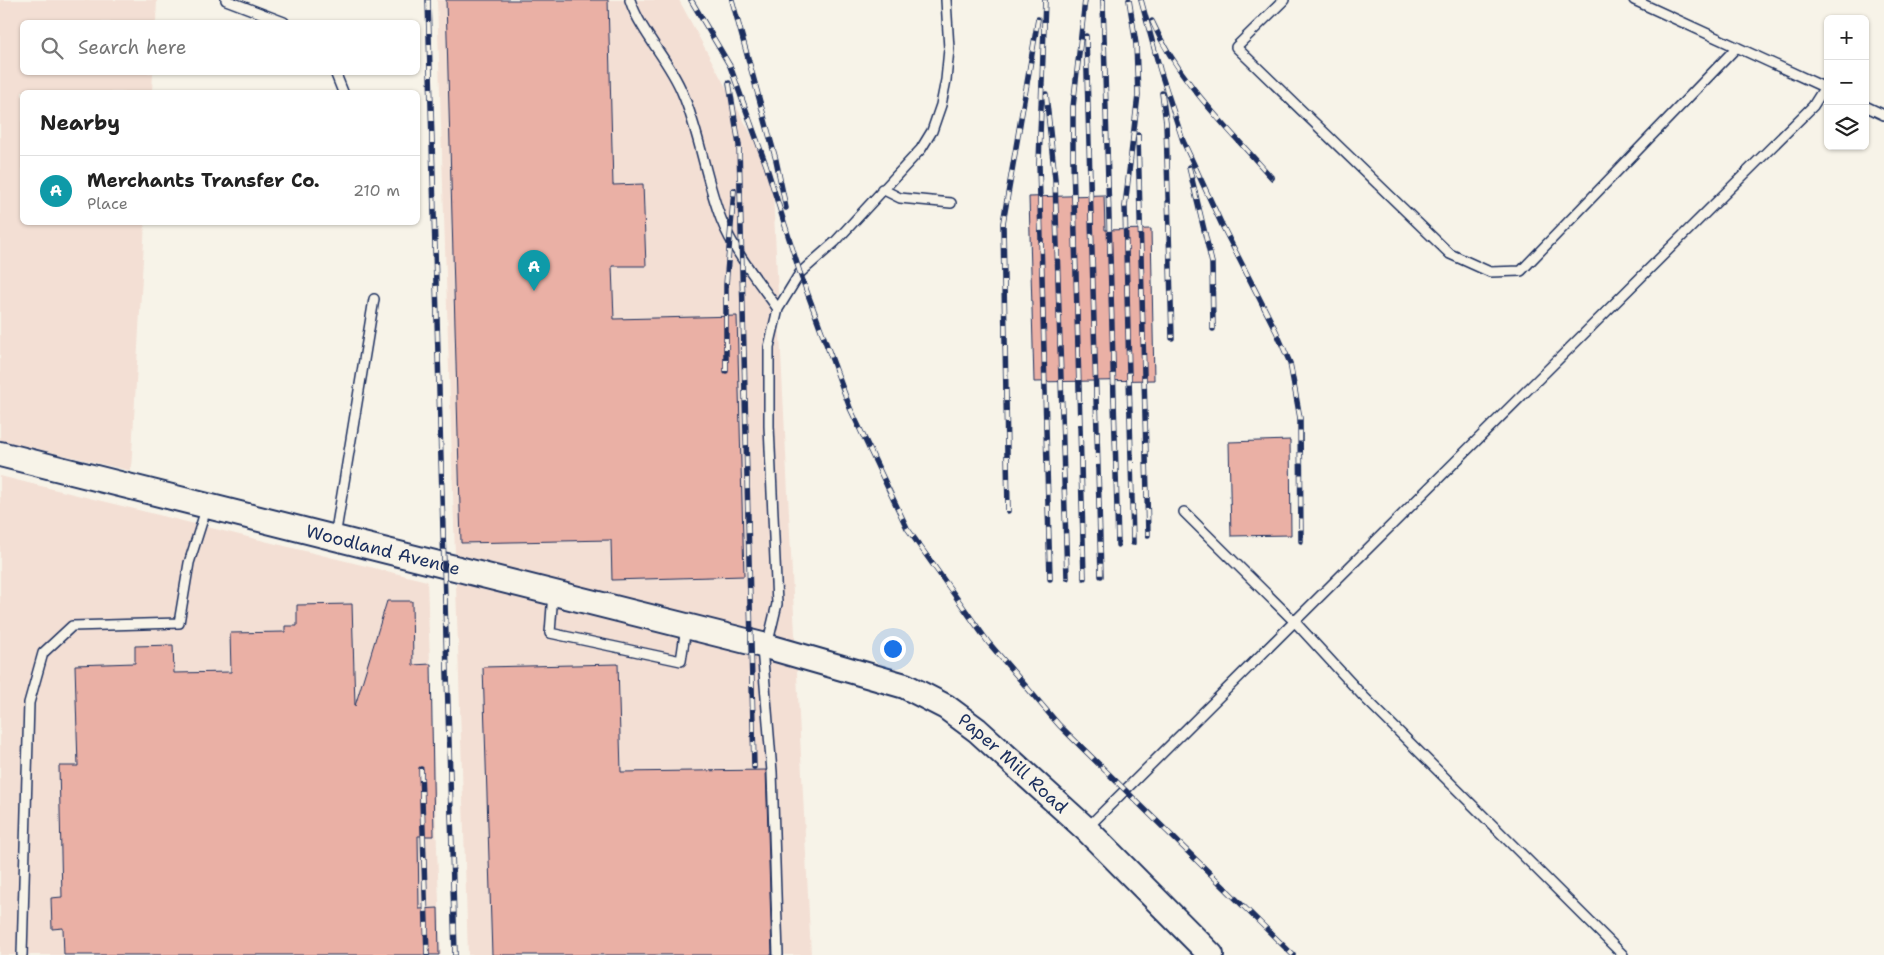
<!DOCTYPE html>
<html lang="en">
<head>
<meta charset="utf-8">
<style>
	body { margin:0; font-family:"Shantell Sans",sans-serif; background:#f6f6f6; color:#222 }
	.controls { position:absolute; right:15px; top:15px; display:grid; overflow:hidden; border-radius:8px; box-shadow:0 1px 4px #0004 }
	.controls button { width:45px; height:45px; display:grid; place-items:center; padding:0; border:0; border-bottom:1px solid #e0e0e0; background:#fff; color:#222; font:25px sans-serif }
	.you { position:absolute; left:892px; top:648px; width:18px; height:18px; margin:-12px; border:4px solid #fff; border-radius:50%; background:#1a73e8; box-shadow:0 0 0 8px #1a73e833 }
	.badge { display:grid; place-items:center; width:32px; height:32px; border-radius:50%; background:#1a73e8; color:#fff; font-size:16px; font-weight:700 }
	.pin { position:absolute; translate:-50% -41px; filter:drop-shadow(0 1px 2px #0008) }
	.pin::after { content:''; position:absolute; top:26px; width:18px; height:15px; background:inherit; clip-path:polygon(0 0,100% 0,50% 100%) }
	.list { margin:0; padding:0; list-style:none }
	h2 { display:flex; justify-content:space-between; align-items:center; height:65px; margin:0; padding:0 20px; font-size:21px }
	h2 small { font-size:16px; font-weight:400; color:#767676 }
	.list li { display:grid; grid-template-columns:32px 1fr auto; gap:15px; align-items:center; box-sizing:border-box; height:70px; padding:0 20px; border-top:1px solid #e0e0e0 }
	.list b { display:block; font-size:19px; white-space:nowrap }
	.list p { margin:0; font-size:16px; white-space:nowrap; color:#767676 }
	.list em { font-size:16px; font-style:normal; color:#767676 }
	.icon { flex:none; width:28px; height:28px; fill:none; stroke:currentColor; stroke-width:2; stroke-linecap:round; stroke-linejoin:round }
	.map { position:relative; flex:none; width:1884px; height:955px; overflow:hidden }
	.search { position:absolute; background:#fff; box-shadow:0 1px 4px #0004; left:20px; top:20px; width:400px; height:55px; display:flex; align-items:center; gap:12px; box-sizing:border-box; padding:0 18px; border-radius:8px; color:#767676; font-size:19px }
	.panel { position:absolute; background:#fff; box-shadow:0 1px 4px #0004; left:20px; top:90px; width:400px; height:135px; border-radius:8px }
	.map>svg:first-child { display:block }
</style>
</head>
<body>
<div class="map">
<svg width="1884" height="955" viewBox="0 0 1884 955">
	<rect width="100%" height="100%" fill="#f7f3e8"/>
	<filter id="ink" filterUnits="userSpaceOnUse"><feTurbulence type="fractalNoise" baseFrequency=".02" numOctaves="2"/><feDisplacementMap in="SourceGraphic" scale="10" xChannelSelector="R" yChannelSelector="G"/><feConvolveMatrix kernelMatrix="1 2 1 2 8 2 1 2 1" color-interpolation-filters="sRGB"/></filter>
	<g filter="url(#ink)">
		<path fill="#f3dfd4" d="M0,0h157l-1,22h-134v50l131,1 -1,19h-130v130l123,1 -14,248 -131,-31z
			M437,0h242l93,173 39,782h-343z
			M0,476l427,105 14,374h-441z"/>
		<path fill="#eab0a5" stroke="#1b2f5e" d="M446,0h162l5,185 30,-1 3,82h-34l2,53 123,-3 7,260 -132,4 -1,-40 -150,3z
			M1104,195l1,35 46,-1 3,151 -120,2 -5,-185z
			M1290,440l1,95 -60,1 -2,-94z
			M387,601h25l1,64 18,-1 3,172h-16l1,73 19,-1 1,47h-375l-1,-27 -11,1 -1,-31 11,-1 -3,-131h19l-3,-101 60,-2v-17l38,-1 1,28 57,-1 -1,-39 55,-1v-6h12v-21l55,-1 3,102z
			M618,664l3,108 145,-2 6,185h-280l-9,-288z"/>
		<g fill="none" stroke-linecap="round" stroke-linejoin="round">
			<defs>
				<path id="lane" d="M226,0l58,22
					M630,0c11,33 39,60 52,92 18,41 23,86 39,127 13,33 37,62 57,90
					M1284,0l-48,47 214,207 40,18 31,-1 216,-224
					M1634,0l194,89
					M335,72l8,20
					M1865,106l19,9
					M882,189l18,9 51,5
					M1184,512l111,110 68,74 260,259
					M335,537l39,-238
					M553,593l-3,40 131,28 5,-34
					M767,646l10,-42 -8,-178v-79l9,-38 22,-36 35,-31 86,-93 11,-18 9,-26 5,-25 3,-31 -3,-49
					M762,648l10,124 6,183
					M1086,829l727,-723 12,-19
					M22,955l7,-252 14,-50 29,-27 107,-3 10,-60 18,-57"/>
				<g id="secondary">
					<path id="s1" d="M0,454l762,191 143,41 41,21 31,23 109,99 125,126"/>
				</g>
			</defs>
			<use href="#lane" stroke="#1b2f5e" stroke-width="12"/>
			<use href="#secondary" stroke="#1b2f5e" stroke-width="28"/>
			<use href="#lane" stroke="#f7f3e8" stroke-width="9"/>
			<use href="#secondary" stroke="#f7f3e8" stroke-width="24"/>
			<defs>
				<path id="rail" d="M428,0l27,955
					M691,0l39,66 36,99 34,108 50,135 57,120 81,114 71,83 234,230
					M732,0l44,160 10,48
					M1045,0l-6,163 11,416
					M1103,0l15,545
					M1129,0l7,44 2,51 -13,111 8,337
					M1141,0l19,70 23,71 39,84 54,106 14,32 10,55 1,123
					M1152,21c27,61 76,107 120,157
					M1086,36l15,540
					M729,83l10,62 15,622
					M1162,93l4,29 6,216
					M1046,94l9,85 12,399
					M1138,135l10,400
					M1189,167l23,96 1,66
					M726,371v-86l8,-95
					M1008,511l-5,-288 35,-204
					M1084,578l-11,-418v-53l12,-107
					M421,769l6,186"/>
			</defs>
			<use href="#rail" stroke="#1b2f5e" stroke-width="5.5"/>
			<use href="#rail" stroke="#f7f3e8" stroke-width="4" stroke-dasharray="11" stroke-linecap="butt"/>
		</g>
	</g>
	<g text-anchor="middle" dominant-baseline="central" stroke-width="4.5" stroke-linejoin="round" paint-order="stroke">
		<g font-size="18" fill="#1b2f5e" stroke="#f7f3e8">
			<text stroke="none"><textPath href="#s1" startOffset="395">Woodland Avenue</textPath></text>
			<text stroke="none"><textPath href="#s1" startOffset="1068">Paper Mill Road</textPath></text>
		</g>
	</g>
</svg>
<div class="controls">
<button>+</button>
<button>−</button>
<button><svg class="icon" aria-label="layers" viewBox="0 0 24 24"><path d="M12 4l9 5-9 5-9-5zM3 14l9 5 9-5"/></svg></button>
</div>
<div class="you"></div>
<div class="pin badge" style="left:534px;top:291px;background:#0f9aa8">A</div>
<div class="search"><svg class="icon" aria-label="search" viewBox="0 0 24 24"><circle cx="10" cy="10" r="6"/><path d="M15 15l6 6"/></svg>Search here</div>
<section class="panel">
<h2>Nearby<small></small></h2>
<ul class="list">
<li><span class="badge" style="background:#0f9aa8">A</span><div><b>Merchants Transfer Co.</b><p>Place</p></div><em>210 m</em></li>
</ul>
</section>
</div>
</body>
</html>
